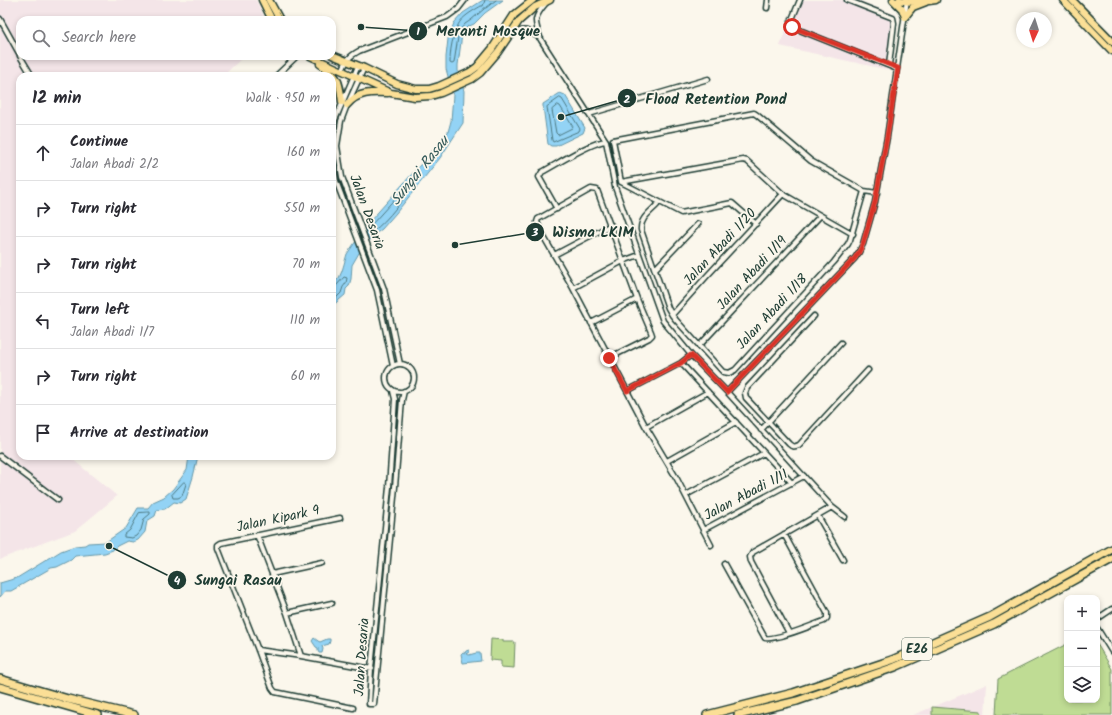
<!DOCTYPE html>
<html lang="en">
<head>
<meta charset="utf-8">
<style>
	body { margin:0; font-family:Kalam,sans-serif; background:#f7f7f7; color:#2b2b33 }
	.controls { position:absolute; right:12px; bottom:12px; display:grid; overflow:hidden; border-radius:8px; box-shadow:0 2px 6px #0003 }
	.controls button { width:36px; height:36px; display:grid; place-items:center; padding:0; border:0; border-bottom:1px solid #e1e1e2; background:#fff; color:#2b2b33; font:20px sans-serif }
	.compass { position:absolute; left:1016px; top:12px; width:36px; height:36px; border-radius:50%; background:#fff; box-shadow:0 2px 6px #0003; rotate:184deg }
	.stop { position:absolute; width:12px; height:12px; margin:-9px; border:3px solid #d93025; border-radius:50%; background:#fff }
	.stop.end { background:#d93025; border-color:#fff; box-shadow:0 1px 4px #0008 }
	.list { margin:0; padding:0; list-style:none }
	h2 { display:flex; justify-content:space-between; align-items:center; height:52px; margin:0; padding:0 16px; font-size:17px }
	h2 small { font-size:13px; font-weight:400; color:#7c7c81 }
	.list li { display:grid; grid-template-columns:26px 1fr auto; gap:12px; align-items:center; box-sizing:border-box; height:56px; padding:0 16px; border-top:1px solid #e1e1e2 }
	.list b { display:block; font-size:15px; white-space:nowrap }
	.list p { margin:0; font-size:13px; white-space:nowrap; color:#7c7c81 }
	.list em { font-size:13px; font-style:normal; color:#7c7c81 }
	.icon { flex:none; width:22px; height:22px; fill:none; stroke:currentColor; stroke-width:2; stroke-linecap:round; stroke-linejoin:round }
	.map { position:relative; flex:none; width:1112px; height:715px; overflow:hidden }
	.search { position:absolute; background:#fff; box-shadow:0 2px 6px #0003; left:16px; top:16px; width:320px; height:44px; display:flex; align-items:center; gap:10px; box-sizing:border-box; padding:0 14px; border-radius:12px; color:#7c7c81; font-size:15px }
	.panel { position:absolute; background:#fff; box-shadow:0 2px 6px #0003; left:16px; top:72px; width:320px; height:388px; border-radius:12px }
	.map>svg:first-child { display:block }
</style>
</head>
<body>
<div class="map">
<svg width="1112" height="715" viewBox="0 0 1112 715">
	<rect width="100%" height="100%" fill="#fbf7ec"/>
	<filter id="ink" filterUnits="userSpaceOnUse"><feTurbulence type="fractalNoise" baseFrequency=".025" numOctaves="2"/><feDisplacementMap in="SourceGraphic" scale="8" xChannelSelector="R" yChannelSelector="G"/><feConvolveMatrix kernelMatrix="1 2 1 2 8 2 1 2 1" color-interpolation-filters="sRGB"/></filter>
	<g filter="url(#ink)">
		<path fill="#f4e5e8" d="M0,0h256l10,20h-246v36h224l-21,20h-203v380h52l-1,2 46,38 -42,35 -75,28z
			M797,0h61l38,15 -7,55 -109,-24z
			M987,684l-2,31h-72l34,-14z"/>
		<path fill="#bfdc94" stroke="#6f8c64" d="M491,639l12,1v2h12l-1,26 -13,-1v-6l-11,-1z
			M1067,644v56h30v-56l15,25v46h-116l2,-36z
			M932,707l49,4v4h-49z"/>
		<path fill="#93d3f5" stroke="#6597a8" d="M483,0h20l-18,13 -11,11 -7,3 -5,7 -4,31v6l6,20 -1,32 -23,35 -44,55 -14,16 -8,6 -15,18 -7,12 -1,14 -2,7 -3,3 -1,6 -13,11v-22l7,-6 3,-7 5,-17 23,-33 59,-66 19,-23 3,-11 2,-26 -7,-26v-12l2,-18 6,-16 9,-10z
			M560,93l5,2 20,33 -2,5 -27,13h-5l-3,-2 -5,-38v-2z
			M189,456h9l-5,21 -7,22 -6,4 -6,-1 -9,7 -8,1 -2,6 -8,5 -2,11 -7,8 -5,2 -6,-1 -10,5 -4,4 -8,3 -30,3 -4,4 -14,7 -6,1 -40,23h-6l-5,6v-14l17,-5 44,-27 14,-5 10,-1 3,-2 18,-1 20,-14 12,-20h10l5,-6 11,-5 9,-8 14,-19z
			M314,638l4,3 2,1 7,-3h3v2l-1,3 -7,2 1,3 -1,4h-3l-1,-2v-3l-2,-1 -4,-6z
			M469,650v3h-2l-1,1 3,1 7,-2h4l1,8 -18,2 -2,-9 2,-2 2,1 1,-2z"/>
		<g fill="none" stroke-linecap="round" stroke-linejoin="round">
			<path stroke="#4d7981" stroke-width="1" d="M485,0l-2,6h-2c-8,5 -24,13 -24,24h3l5,-6 6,-4 13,-11v-1h2l10,-8
				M456,35l2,2 -4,26 -2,1 -2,-1c0,-9 1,-19 4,-27z
				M560,98l2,1 18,30 -1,2 -26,11 -1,-2 -5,-33z
				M558,105l2,1 13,21 -1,1 -14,7 -2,-2 -4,-23z
				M415,177l2,1v3c-14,17 -27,38 -45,51h-2l-1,-3 4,-6z
				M332,287l4,-1 8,-9 3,1 -1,5 -3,4 -2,6 -9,9
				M184,482l2,1v1l-4,12 -4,2h-5l-1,-3z
				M148,512h2v2l-6,5 -3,11 -5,6 -4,2 -8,-1v-2l6,-5 9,-17z"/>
			<defs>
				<path id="street" d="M800,0l-10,24 2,3 105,42
					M847,0l46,18 1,5 -5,42
					M546,3c-13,15 -12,18 -5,37l65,101 9,46 48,134 28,34 36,37 105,115 13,10
					M767,8l1,-8
					M0,19l20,36
					M510,36c13,-9 19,-6 31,3
					M20,56l12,20
					M364,68l-17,37 -6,16 -4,25 5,31 42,112 16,75
					M342,71c5,-11 6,-14 17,-20l88,-34 11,-8 7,-9
					M276,76l21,-20
					M589,114l119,-35
					M332,139l3,-19 23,-54
					M332,155l4,26 41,109 16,76
					M621,182l122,-22 4,1 36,33 70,40
					M657,205c-8,8 -17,14 -16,25l27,78 4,7 4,5 47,52 6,1 6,-3 99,-108 14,-18 2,-4 14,-49
					M557,209l-18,-32 3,-5c15,-8 49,-30 64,-31
					M756,224l-24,-21 -51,10 -60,-31 -8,-42 141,-27 3,2 54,46 53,30 13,2
					M554,255l57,-30
					M655,269l43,-45
					M573,288l50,-27 16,-6
					M672,315l34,-38 77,-83
					M814,316l-67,72 -2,5 1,5 43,46c3,3 5,3 10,1l69,-75
					M591,323l46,-24
					M699,346l121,-130
					M609,358l40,-20 3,-3 -1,-3 -14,-33 -40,-109 -6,-1 -53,30 -1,3 8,17 28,49 73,139 31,52 34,66
					M681,363l111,120
					M386 378a14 14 0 1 1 28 0a14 14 0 1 1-28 0Z
					M393,391l2,8 -6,88 -18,182 -2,35h5l21,-217 7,-87 2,-9
					M627,391l54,-28 10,-8
					M727,392l128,-134 4,-6 4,-8 12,-42 12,-65 20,-137
					M646,427l62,-35
					M761,430l80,-87
					M0,456l58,44
					M667,461l69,-39
					M686,495l78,-42
					M818,516l25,44
					M340,518l-119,25 -3,2v3l40,102 14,38 3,4 78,16
					M703,530l101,-54
					M257,535l30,78 14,43
					M724,564l41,74c10,3 48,-13 59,-17l3,-3v-5l-43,-79
					M272,574l50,-11
					M287,613l45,-10
					M1097,619l15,-10
					M1097,628l15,24
					M789,633l-38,-71 -1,-5 3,-5 79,-45
					M258,650l43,6 71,13"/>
				<path id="primary" d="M262,0l10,20
					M269,0l11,20
					M893,0l9,9 3,8 8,-10 13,-5
					M899,0c12,3 25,2 37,0
					M1063,0l49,51
					M1072,0l40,41
					M332,55l32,13 33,16 19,5h13l10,-3 31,-14 7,-5 15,-18 22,-34 19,-15
					M310,56l81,37 24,4 16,-1 10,-3 31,-14 8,-6 18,-21 21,-31 16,-14 15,-7
					M320,64c19,14 19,14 22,38
					M347,105c10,-13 25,-13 41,-12"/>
				<path id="highway" d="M0,679l68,20 66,16
					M0,687l98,28
					M707,715l86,-22 99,-33 98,-43 122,-68
					M738,715l59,-14 98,-34 99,-43 118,-65"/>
			</defs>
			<use href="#street" stroke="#1f3d34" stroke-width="7"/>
			<use href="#primary" stroke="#1f3d34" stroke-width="9"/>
			<use href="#highway" stroke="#1f3d34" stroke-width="10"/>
			<use href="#street" stroke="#fbf7ec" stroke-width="4"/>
			<use href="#primary" stroke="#fbdf96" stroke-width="6"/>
			<use href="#highway" stroke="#fbdf96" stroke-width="7"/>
		</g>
	</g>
	<g fill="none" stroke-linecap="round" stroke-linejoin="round" filter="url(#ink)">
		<path stroke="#d93025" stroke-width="5" d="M609,358l18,33 54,-28 10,-8 36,37 128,-134 4,-6 4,-8 12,-42 12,-65 11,-69 -106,-41"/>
	</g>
	<g text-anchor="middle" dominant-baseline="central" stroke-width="3.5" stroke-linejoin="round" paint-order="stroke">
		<rect fill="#fbf7ec" stroke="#61756b" stroke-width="1" x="902" y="638" width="30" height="22" rx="3"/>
		<g font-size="13" font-weight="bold" fill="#1f3d34">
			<text x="917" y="649">E26</text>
		</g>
		<g font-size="14" fill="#1f3d34" stroke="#fbf7ec">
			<text transform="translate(367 212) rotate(70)">Jalan Desaria</text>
			<text transform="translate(720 247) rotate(-47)">Jalan Abadi 1/20</text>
			<text transform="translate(752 273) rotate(-47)">Jalan Abadi 1/19</text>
			<text transform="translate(772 312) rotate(-47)">Jalan Abadi 1/18</text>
			<text transform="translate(746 495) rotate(-28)">Jalan Abadi 1/11</text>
			<text transform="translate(278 519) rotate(-12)">Jalan Kipark 9</text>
			<text transform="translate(362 657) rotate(-86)">Jalan Desaria</text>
		</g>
		<g font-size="15" font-style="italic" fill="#365b5b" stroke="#fbf7ec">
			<text transform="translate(420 171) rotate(-51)">Sungai Rasau</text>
		</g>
	</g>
	<path fill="none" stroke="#1f3d34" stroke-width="1.5" d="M361 27L418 31M561 117L627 98M455 245L535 232M109 546L177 580"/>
	<g fill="#1f3d34" stroke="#fbf7ec" stroke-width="1.5">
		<circle cx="361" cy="27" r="4"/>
		<circle cx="561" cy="117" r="4"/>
		<circle cx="455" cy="245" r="4"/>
		<circle cx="109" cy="546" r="4"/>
		<circle cx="418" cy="31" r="10"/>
		<circle cx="627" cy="98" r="10"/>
		<circle cx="535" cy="232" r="10"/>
		<circle cx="177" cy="580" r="10"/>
	</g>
	<g font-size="12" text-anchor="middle" font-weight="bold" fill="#fff">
		<text x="418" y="35">1</text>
		<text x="627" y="103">2</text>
		<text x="535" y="236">3</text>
		<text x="177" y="584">4</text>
	</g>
	<g font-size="15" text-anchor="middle" font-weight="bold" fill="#1f3d34" stroke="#fbf7ec" stroke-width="3.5" stroke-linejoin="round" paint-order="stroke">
		<text x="488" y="36">Meranti Mosque</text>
		<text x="716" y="104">Flood Retention Pond</text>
		<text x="593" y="237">Wisma LKIM</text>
		<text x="238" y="585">Sungai Rasau</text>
	</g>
</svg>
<div class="controls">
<button>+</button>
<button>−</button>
<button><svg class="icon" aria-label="layers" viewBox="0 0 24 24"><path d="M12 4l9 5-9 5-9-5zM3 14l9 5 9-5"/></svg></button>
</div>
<svg class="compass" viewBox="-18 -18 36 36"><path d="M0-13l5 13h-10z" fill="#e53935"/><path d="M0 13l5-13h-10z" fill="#7c7c81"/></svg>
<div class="stop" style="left:792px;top:27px"></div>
<div class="stop end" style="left:609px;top:358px"></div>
<div class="search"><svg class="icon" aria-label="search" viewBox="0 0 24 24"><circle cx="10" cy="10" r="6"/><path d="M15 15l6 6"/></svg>Search here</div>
<section class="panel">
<h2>12 min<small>Walk · 950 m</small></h2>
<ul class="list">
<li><svg class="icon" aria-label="ahead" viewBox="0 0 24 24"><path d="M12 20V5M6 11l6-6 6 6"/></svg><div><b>Continue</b><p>Jalan Abadi 2/2</p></div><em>160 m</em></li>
<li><svg class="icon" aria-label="right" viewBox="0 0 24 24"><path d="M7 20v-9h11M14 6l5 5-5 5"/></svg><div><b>Turn right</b></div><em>550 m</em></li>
<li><svg class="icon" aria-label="right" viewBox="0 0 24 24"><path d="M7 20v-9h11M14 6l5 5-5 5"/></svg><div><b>Turn right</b></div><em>70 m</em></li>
<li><svg class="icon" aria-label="left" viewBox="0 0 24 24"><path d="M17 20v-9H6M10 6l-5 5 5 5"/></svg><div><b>Turn left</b><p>Jalan Abadi 1/7</p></div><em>110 m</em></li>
<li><svg class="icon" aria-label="right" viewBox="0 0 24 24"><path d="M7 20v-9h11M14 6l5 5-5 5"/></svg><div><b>Turn right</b></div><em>60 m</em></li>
<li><svg class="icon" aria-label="arrive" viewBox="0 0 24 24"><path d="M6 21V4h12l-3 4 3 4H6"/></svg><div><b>Arrive at destination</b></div></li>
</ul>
</section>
</div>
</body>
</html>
